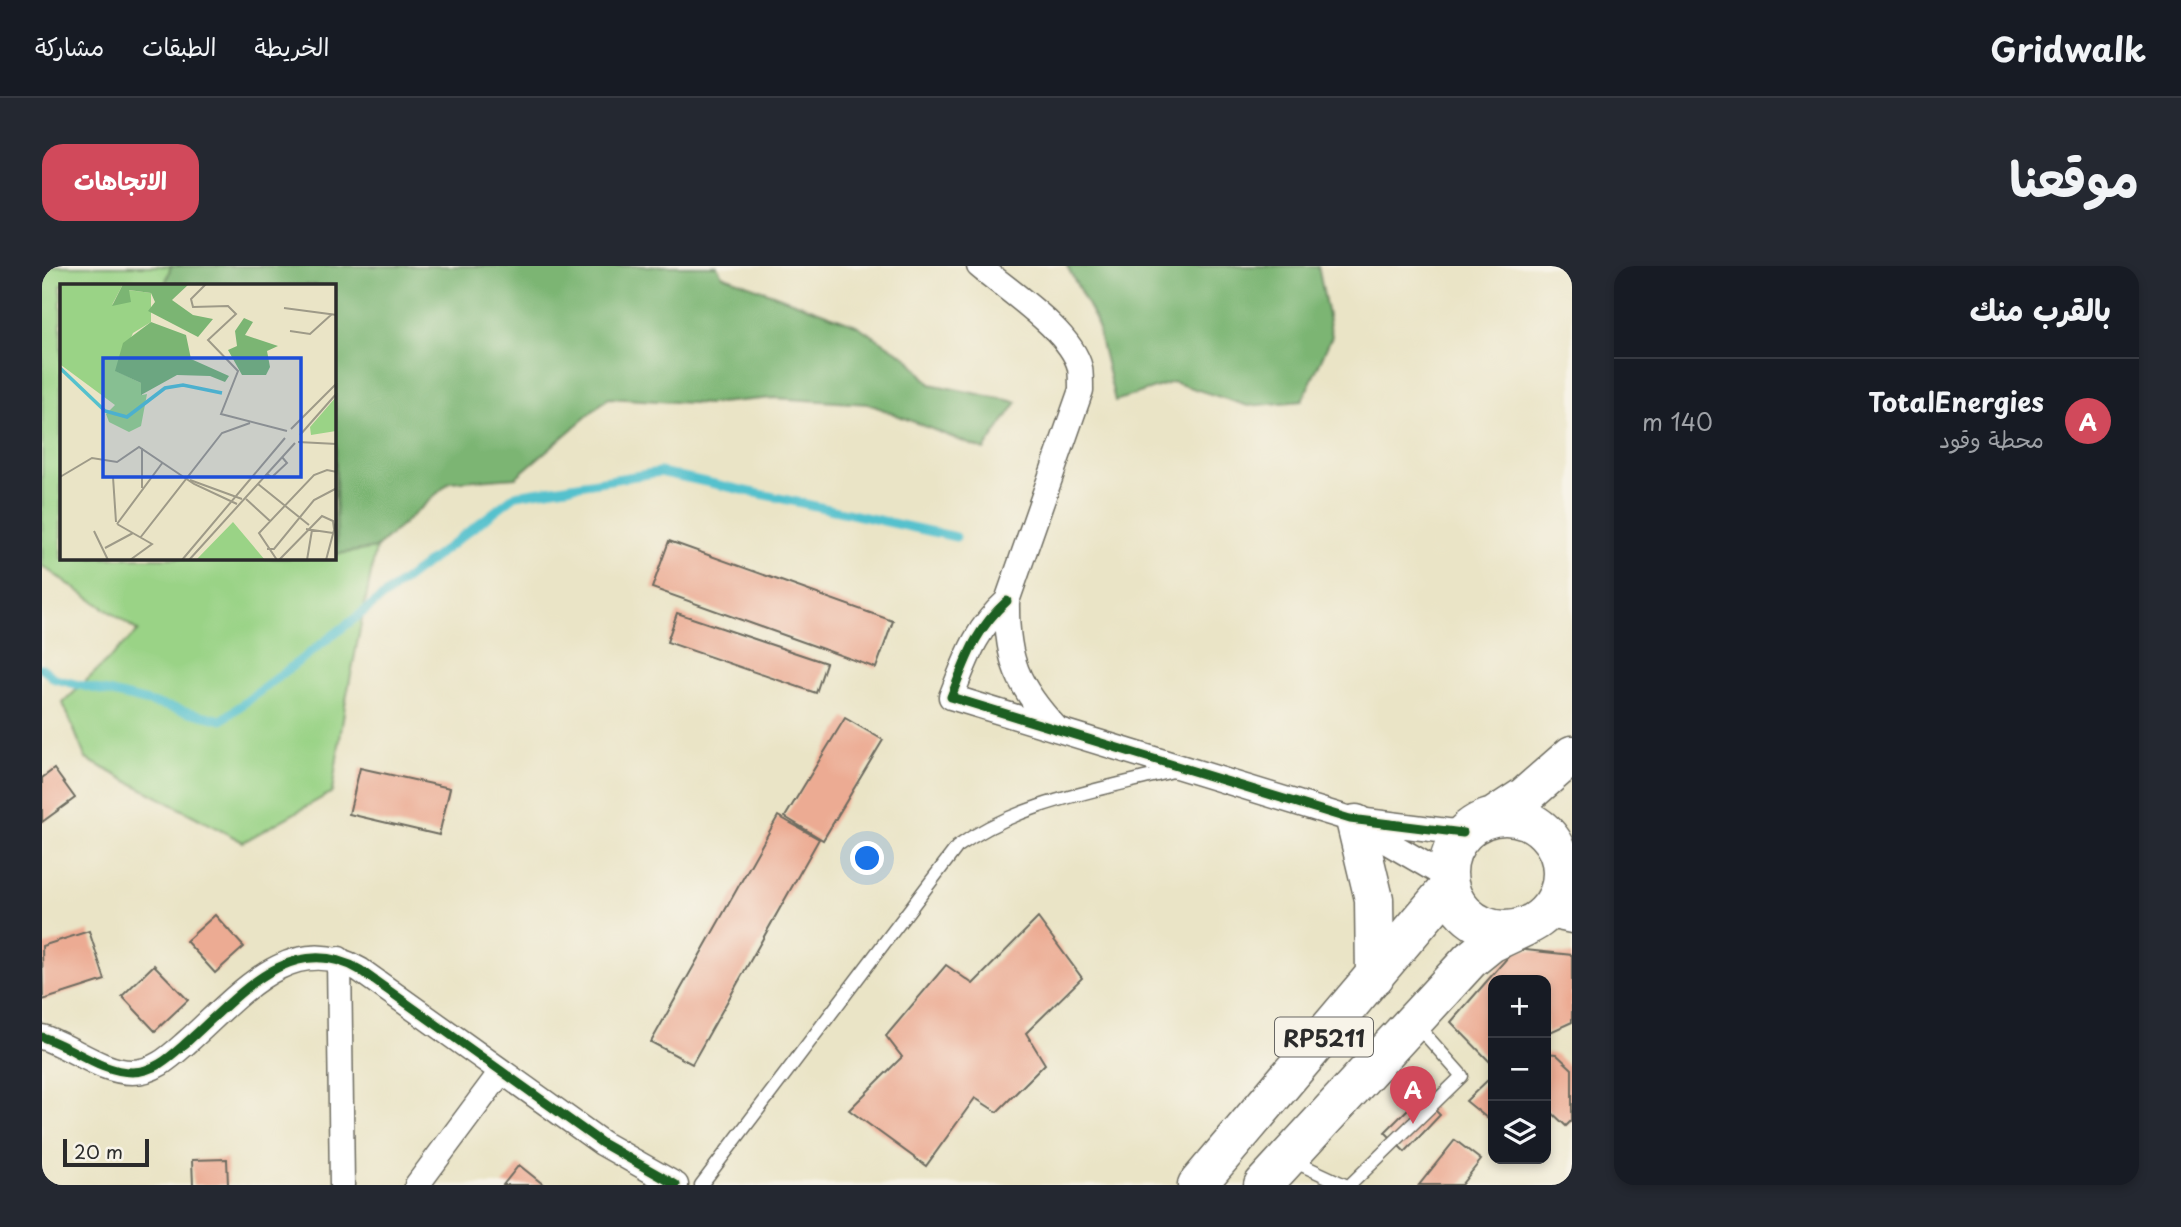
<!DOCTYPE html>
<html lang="ar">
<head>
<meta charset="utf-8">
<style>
	body { margin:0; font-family:"Playpen Sans","Playpen Sans Arabic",sans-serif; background:#242831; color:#f1f3f6; direction:rtl }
	.controls { position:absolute; right:21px; bottom:21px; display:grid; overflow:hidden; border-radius:14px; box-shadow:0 4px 10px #0003 }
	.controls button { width:63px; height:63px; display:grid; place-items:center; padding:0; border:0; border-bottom:2px solid #363941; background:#171b24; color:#f1f3f6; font:35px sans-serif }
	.scale { position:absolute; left:21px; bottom:18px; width:86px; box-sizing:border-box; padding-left:7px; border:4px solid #2b2b2b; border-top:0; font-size:19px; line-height:24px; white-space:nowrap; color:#2b2b2b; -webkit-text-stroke:5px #f7f3e8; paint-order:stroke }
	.you { position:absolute; left:826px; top:593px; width:24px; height:24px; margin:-18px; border:5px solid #fff; border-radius:50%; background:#1a73e8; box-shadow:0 0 0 10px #1a73e833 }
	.badge { display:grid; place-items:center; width:46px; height:46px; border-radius:50%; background:#d1495b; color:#fff; font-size:23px; font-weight:700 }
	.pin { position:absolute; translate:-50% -58px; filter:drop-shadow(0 2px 4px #0008) }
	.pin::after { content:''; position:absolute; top:37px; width:24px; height:21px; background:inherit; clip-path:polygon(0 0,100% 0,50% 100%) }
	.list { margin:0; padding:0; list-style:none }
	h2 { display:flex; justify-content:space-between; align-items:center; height:91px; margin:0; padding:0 28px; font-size:30px }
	h2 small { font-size:23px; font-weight:400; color:#9ea1a6 }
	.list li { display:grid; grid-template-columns:46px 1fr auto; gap:21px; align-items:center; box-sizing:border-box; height:126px; padding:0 28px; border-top:2px solid #363941 }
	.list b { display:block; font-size:26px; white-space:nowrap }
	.list p { margin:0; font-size:23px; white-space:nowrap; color:#9ea1a6 }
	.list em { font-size:23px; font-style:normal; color:#9ea1a6 }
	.icon { flex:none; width:38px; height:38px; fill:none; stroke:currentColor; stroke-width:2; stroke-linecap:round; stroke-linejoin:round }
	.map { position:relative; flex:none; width:1530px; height:919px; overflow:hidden; direction:ltr; border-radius:21px }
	header { display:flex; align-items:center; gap:42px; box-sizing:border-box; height:98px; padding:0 35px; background:#171b24; border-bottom:2px solid #363941 }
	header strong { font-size:33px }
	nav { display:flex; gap:38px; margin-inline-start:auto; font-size:24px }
	.intro { display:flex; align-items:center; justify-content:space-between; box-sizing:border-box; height:168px; padding:0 42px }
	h1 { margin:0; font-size:49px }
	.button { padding:18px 32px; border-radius:21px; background:#d1495b; color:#fff; font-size:24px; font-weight:700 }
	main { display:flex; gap:42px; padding:0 42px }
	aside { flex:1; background:#171b24; border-radius:21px; box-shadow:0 4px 10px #0003 }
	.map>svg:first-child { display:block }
</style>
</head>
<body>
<header>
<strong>Gridwalk</strong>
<nav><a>الخريطة</a><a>الطبقات</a><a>مشاركة</a></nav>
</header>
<div class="intro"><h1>موقعنا</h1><a class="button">الاتجاهات</a></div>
<main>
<aside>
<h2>بالقرب منك<small></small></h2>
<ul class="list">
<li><span class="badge">A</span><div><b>TotalEnergies</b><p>محطة وقود</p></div><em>140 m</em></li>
</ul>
</aside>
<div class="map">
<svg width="1530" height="919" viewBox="0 0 1530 919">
	<rect width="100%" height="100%" fill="#f7f3e8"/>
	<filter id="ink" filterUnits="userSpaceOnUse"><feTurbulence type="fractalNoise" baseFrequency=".0143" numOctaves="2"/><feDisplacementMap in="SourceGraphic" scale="14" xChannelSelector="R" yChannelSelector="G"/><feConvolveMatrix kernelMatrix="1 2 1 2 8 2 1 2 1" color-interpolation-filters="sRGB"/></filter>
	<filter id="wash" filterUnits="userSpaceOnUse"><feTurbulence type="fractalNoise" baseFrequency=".00686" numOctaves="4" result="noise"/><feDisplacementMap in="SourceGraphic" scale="28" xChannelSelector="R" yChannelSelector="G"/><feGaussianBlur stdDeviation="1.57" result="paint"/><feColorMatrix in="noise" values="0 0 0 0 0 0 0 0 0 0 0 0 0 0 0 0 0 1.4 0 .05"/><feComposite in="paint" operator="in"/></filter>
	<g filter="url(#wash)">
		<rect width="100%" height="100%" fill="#eae4c6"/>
		<path fill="#9ad386" stroke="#627f58" stroke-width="2" d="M0,0h129l-6,19h-104v273h273v-98l3,1v93l39,-6 -31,157 -13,87 -89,50 -157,-83 -23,-56 75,-72 -96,-65z"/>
		<path fill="#7bb573" stroke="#53704f" stroke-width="2" d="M129,0h546l5,9 134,50 52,33 22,26 87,18 -33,48 -115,-46 -96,-6 -65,6 -100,-6 -92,79 -66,5 -74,66 -39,6 -3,-269h-169z
			M1025,0h251l14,70 -30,65 -54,5 -75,-24 -58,19 -19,-80z"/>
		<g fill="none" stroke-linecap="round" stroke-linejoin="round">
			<path stroke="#55c1cd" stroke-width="9" d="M0,402l13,11 167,41 294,-225 144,-23 296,65"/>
		</g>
		<g id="blocks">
			<path fill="#ecab93" d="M627,275l224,80 -17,47 -224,-80z
				M635,347l149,50 -10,30 -149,-51z
				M803,452l38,22 -60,100 -38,-23z
				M318,502l90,20 -11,47 -90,-21z
				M12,503l21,29 -33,24v-44z
				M736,550l41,23 -127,225 -41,-22z
				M173,649l29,32 -29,26 -29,-32z
				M996,652l44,60 -56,55 19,31 -48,48 -22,-14 -49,68 -77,-56 53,-53 -16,-21 60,-71 27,19z
				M47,665l16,49 -62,20 -1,-54z
				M1473,683l57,6v67l-26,12v-54h-53v85l-42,-43z
				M112,699l34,35 -33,31 -33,-35z
				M1504,787l10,1 16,15v51l-6,6 -20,-19z
				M1451,809v48l-27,-22z
				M1379,830l19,19 -35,37 -20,-20z
				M1413,874l26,20 -20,25h-42z
				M185,893l1,26h-35l-1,-25z
				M477,899l25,20h-41z"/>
		</g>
	</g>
	<g filter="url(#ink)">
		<use href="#blocks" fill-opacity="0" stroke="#6e6c61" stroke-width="2"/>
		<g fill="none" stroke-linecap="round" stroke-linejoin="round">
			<defs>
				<path id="service" d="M1249,894l54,25
					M659,919l256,-338c64,-46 145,-57 219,-77
					M1308,919l112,-109 -47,-53"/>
				<path id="minor" d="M937,0c28,24 93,66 101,102 1,7 1,15 1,22l-74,211c-1,58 10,85 50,128
					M965,335c-32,29 -40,56 -56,96l399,122 113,14
					M1314,558l91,53
					M1521,609l9,1
					M1502,649l28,6
					M297,693l3,226
					M0,771c29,9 59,35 90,35 23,0 39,-16 55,-30 49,-43 103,-113 173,-72l242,173 74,42
					M375,919l84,-113"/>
				<path id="primary" d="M1406 607a57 57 0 1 1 114 0a57 57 0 1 1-114 0Z
					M1453,550l29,-19 48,-42
					M1314,558l18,75 1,77
					M1155,919l252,-298
					M1221,919l207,-225 21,-17 34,-16"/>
			</defs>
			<use href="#service" stroke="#6e6c61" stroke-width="15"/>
			<use href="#minor" stroke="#6e6c61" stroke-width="27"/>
			<use href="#primary" stroke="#6e6c61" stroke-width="41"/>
			<use href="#service" stroke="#fff" stroke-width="12"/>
			<use href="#minor" stroke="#fff" stroke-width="24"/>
			<use href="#primary" stroke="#fff" stroke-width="38"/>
			<defs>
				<path id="cycleway" d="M965,335c-32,29 -40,56 -56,96l399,122 113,14
					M0,771c29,9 59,35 90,35 23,0 39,-16 55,-30 49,-43 103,-113 173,-72l242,173 74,42"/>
			</defs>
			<use href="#cycleway" stroke="#f7f3e8" stroke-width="13"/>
			<use href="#cycleway" stroke="#1b5e20" stroke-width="9"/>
		</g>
	</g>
	<g text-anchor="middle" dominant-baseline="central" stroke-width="6" stroke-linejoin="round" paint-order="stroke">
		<rect fill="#f7f3e8" stroke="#686764" stroke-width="2" x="1233" y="751.5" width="98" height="39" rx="5"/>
		<g font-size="23" font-weight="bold" fill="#2b2b2b">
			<text x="1282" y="771">RP5211</text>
		</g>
	</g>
	<g transform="translate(18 18)">
		<rect width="276" height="276" fill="#eae4c6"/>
		<path d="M0,0h63l-11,21 16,-15 23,3v29l-18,11 -17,38 25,12 1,12 5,-1 -6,32 -12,6 -20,-10 -3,-8 9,-9 -54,-40zM276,113v34l-25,4 -1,-8zM173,238l32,38h-69z" fill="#9ad386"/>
		<path d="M63,0h66l-17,16 21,15 20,4 -15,18 -50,-26 7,-9 -4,-9 -22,-3 2,12 -19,4zM184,34l9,4 -8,13 33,11 -11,5 3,16 -4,8h-24l-14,-25 9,-4 -2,-15zM91,38l35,13 5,24 38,17 -4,6 -15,-6 -33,-1 -36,20v-12l-26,-12 8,-28z" fill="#7bb573"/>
		<path fill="none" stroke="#55c1cd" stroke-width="3.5" d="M0,84l45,43 22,6 38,-29 18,-3 39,8"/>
		<path fill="none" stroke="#9e9a88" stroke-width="2" d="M146,0l-15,15 2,8 35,-1 8,8 -28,26 30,31 -17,43 66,17M224,24l53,7M230,47l20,3 22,-20M231,145l46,-46M240,151l37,-42M238,158l39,2M82,164v40M206,190l6,3 15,-14 -5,-6M0,193l32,-19 25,4 22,-15 55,37 43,20M53,193l3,45M130,196l52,19M198,200l51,41M186,215l24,22M57,240l46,-62M57,240l35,20 -22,16M246,245l27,4M34,247l14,29M80,254l82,-105 28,-10M45,264l28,-15M207,265h7l40,-49 23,-12M122,276l103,-122M129,276l106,-117M217,276l-18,-27 55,-58 13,-5 10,2M219,276l43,-44 11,5 1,8M247,276l5,-30M266,276l11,-41"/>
		<path fill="#1d4ed8" fill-opacity="0.15" stroke="#1d4ed8" stroke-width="3.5" d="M43,74h198v119h-198z"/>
		<rect width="276" height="276" fill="none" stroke="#2b2b2b" stroke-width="3.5"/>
	</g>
</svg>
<div class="controls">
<button>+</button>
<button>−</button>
<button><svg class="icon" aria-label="layers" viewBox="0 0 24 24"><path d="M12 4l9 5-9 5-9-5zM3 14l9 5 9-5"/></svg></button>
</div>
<div class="scale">20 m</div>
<div class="you"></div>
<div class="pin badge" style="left:1371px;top:858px">A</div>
</div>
</main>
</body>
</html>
